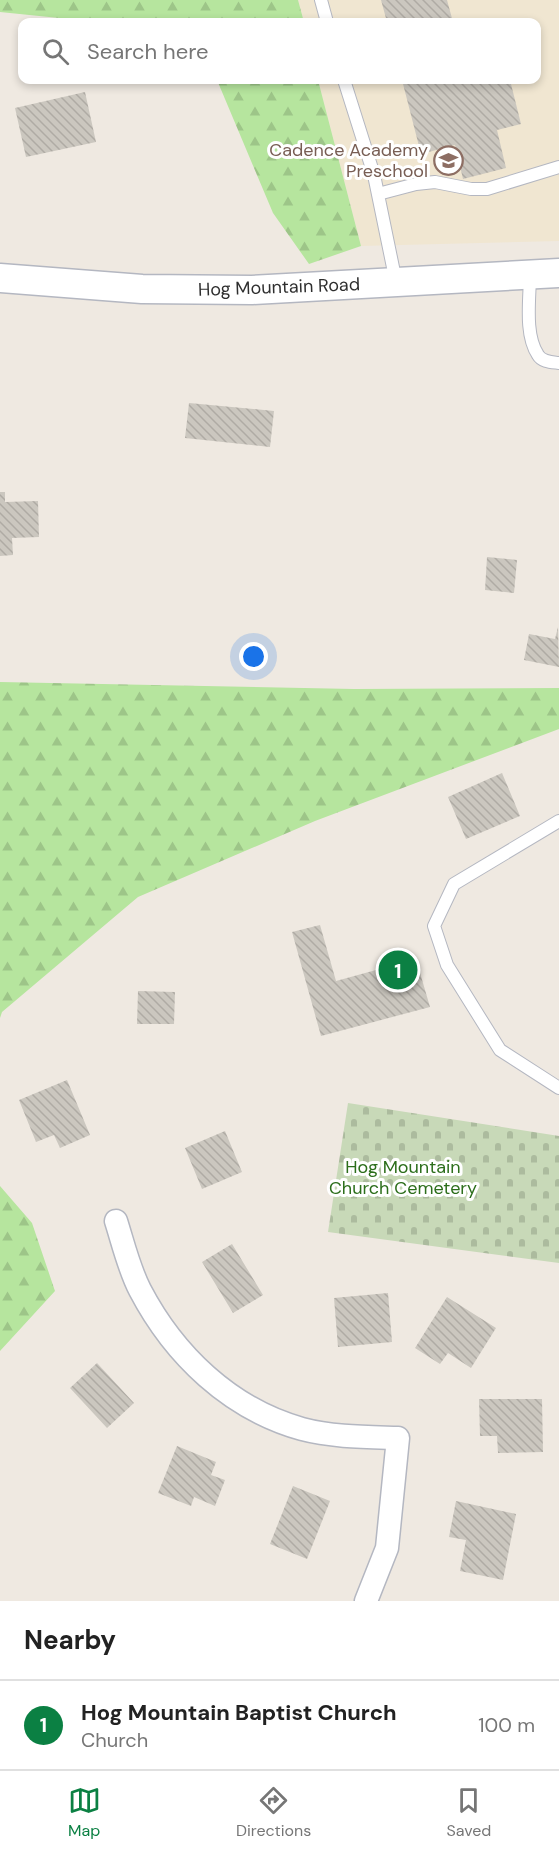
<!DOCTYPE html>
<html lang="en">
<head>
<meta charset="utf-8">
<style>
	body { margin:0; font-family:"DM Sans",sans-serif; background:#f6f6f6; color:#222 }
	.you { position:absolute; left:254px; top:657px; width:21px; height:21px; margin:-15px; border:4px solid #fff; border-radius:50%; background:#1a73e8; box-shadow:0 0 0 9px #1a73e833 }
	.badge { display:grid; place-items:center; width:39px; height:39px; border-radius:50%; background:#0b8043; color:#fff; font-size:20px; font-weight:700 }
	.pin { position:absolute; translate:-50% -50%; border:3px solid #fff; box-shadow:0 2px 6px #0006 }
	.list { margin:0; padding:0; list-style:none }
	h2 { display:flex; justify-content:space-between; align-items:center; height:78px; margin:0; padding:0 24px; font-size:26px }
	h2 small { font-size:20px; font-weight:400; color:#767676 }
	.list li { display:grid; grid-template-columns:39px 1fr auto; gap:18px; align-items:center; box-sizing:border-box; height:90px; padding:0 24px; border-top:2px solid #e0e0e0 }
	.list b { display:block; font-size:22px; white-space:nowrap }
	.list p { margin:0; font-size:20px; white-space:nowrap; color:#767676 }
	.list em { font-size:20px; font-style:normal; color:#767676 }
	.icon { flex:none; width:33px; height:33px; fill:none; stroke:currentColor; stroke-width:2; stroke-linecap:round; stroke-linejoin:round }
	.map { position:relative; flex:none; width:559px; height:1601px; overflow:hidden }
	.search { position:absolute; background:#fff; box-shadow:0 3px 9px #0003; left:18px; right:18px; top:18px; height:66px; display:flex; align-items:center; gap:15px; box-sizing:border-box; padding:0 21px; border-radius:12px; color:#767676; font-size:22px }
	.sheet { height:168px; background:#fff }
	nav { display:flex; justify-content:space-around; align-items:center; box-sizing:border-box; height:84px; border-top:2px solid #e0e0e0; background:#fff; font-size:16px; color:#767676 }
	nav a { display:grid; justify-items:center; gap:3px }
	nav .on { color:#0b8043 }
	.map>svg:first-child { display:block }
</style>
</head>
<body>
<div class="map">
<svg width="559" height="1601" viewBox="0 0 559 1601">
	<defs>
		<pattern id="forest-firs" width="22" height="20" patternUnits="userSpaceOnUse" patternTransform="scale(1.5)"><rect width="22" height="20" fill="#b6e59e"/><path d="M5 1l3.5 6h-7zM16 11l3.5 6h-7z" fill="#9dc588"/></pattern>
		<pattern id="cemetery-stones" width="16" height="16" patternUnits="userSpaceOnUse" patternTransform="scale(1.5)"><rect width="16" height="16" fill="#c8d9b8"/><path d="M2 7V4a2 2 0 0 1 4 0v3zM10 15v-3a2 2 0 0 1 4 0v3z" fill="#acbb9e"/></pattern>
		<pattern id="building-back-hatch" width="6" height="6" patternUnits="userSpaceOnUse" patternTransform="scale(1.5)"><rect width="6" height="6" fill="#cbc7bf"/><path d="M-1 5l2 2M0 0l6 6M5-1l2 2" fill="none" stroke="#afaba4"/></pattern>
	</defs>
	<rect width="100%" height="100%" fill="#efe9e1"/>
	<path fill="#f0e6d1" d="M298,0h261v241l-198,5 -43,-166h218v-58h-232z"/>
	<path fill="url(#forest-firs)" d="M0,0h298l6,22h-206l-98,-10z
		M217,80h101l43,166 -52,18 -36,-51z
		M0,682l354,7 205,-1v41l-244,92 -177,76 -136,115 -2,6z
		M0,1186l32,37 23,68 -55,60z"/>
	<path fill="url(#cemetery-stones)" d="M348,1103l211,33v127l-231,-31z"/>
	<path fill="url(#building-back-hatch)" d="M381,0h66l6,22h-66z
		M402,80h108l11,44 -24,6 9,38 -43,11 -8,-34 -34,9z
		M85,92l11,50 -70,15 -11,-49z
		M189,403l85,8 -4,36 -85,-9z
		M0,492h5v10l33,-1 1,36 -27,1 1,17 -13,1z
		M487,557l30,3 -3,33 -29,-3z
		M558,627l1,40 -35,-7 5,-26 26,5z
		M502,773l18,43 -54,23 -18,-42z
		M320,925l16,56 80,-22 14,48 -109,29 -29,-104z
		M138,991l37,1 -1,32h-37z
		M67,1080l23,55 -30,13 -6,-13 -18,7 -17,-42z
		M225,1131l17,41 -40,17 -17,-41z
		M232,1244l31,51 -30,18 -31,-51z
		M388,1293l4,49 -54,5 -4,-49z
		M447,1297l49,31 -25,40 -23,-15 -8,11 -25,-16z
		M97,1363l37,40 -27,25 -37,-40z
		M479,1399h63l1,53 -45,1 -1,-17h-17z
		M177,1446l39,16 -5,13 14,5 -10,26 -21,-9 -3,9 -33,-13z
		M293,1486l37,15 -23,58 -37,-15z
		M456,1501l60,13 -13,66 -43,-9 6,-31 -17,-3z"/>
	<g fill="none" stroke-linecap="round" stroke-linejoin="round">
		<defs>
			<path id="service" d="M321,0l6,22
				M344,80l30,95 22,107
				M378,194l38,-10 19,-2 36,7h16l72,-22
				M530,274c0,24 -6,60 8,81 4,7 13,7 21,8
				M559,821l-105,63 -20,42 13,39 53,85 59,38"/>
			<path id="minor" d="M116,1221c7,22 13,48 24,69 34,65 90,119 162,139 30,8 65,8 96,9l-11,110 -21,53"/>
			<path id="tertiary" d="M0,278l142,11 110,1 307,-17"/>
		</defs>
		<use href="#service" stroke="#b4b7c1" stroke-width="14"/>
		<use href="#minor" stroke="#b4b7c1" stroke-width="25"/>
		<use href="#tertiary" stroke="#b4b7c1" stroke-width="31"/>
		<use href="#service" stroke="#fff" stroke-width="12"/>
		<use href="#minor" stroke="#fff" stroke-width="22"/>
		<use href="#tertiary" stroke="#fff" stroke-width="28"/>
	</g>
	<defs>
		<symbol id="school-ring" viewBox="-11 -11 22 22"><circle r="9.5" fill="#fff" stroke="#8d6e63" stroke-width="1.5"/><path d="M0-5L7-2L0 1L-7-2ZM-4 1L0 2.5L4 1V4Q0 6-4 4Z" fill="#8d6e63"/></symbol>
	</defs>
	<g fill-rule="evenodd">
		<use href="#school-ring" x="432" y="144" width="33" height="33"/>
	</g>
	<g text-anchor="middle" dominant-baseline="central" stroke-width="6" stroke-linejoin="round" paint-order="stroke">
		<g font-size="18" fill="#785e54" stroke="#fff" text-anchor="end">
			<text x="428" y="150">Cadence Academy<tspan x="428" dy="21">Preschool</tspan></text>
		</g>
		<g font-size="18" fill="#2e2e2e" stroke="#fff">
			<text transform="translate(279 287) rotate(-2)">Hog Mountain Road</text>
		</g>
		<g font-size="18" fill="#2c6e1b" stroke="#fff">
			<text x="403" y="1167">Hog Mountain<tspan x="403" dy="21">Church Cemetery</tspan></text>
		</g>
	</g>
</svg>
<div class="you"></div>
<div class="pin badge" style="left:398px;top:970px">1</div>
<div class="search"><svg class="icon" aria-label="search" viewBox="0 0 24 24"><circle cx="10" cy="10" r="6"/><path d="M15 15l6 6"/></svg>Search here</div>
</div>
<section class="sheet">
<h2>Nearby<small></small></h2>
<ul class="list">
<li><span class="badge">1</span><div><b>Hog Mountain Baptist Church</b><p>Church</p></div><em>100 m</em></li>
</ul>
</section>
<nav>
<a class="on"><svg class="icon" aria-label="map" viewBox="0 0 24 24"><path d="M3 6l6-2 6 2 6-2v14l-6 2-6-2-6 2zM9 4v14M15 6v14"/></svg>Map</a>
<a><svg class="icon" aria-label="directions" viewBox="0 0 24 24"><path d="M12 3l9 9-9 9-9-9zM9 14v-3h6M13 9l2 2-2 2"/></svg>Directions</a>
<a><svg class="icon" aria-label="saved" viewBox="0 0 24 24"><path d="M7 4h10v16l-5-4-5 4z"/></svg>Saved</a>
</nav>
</body>
</html>
